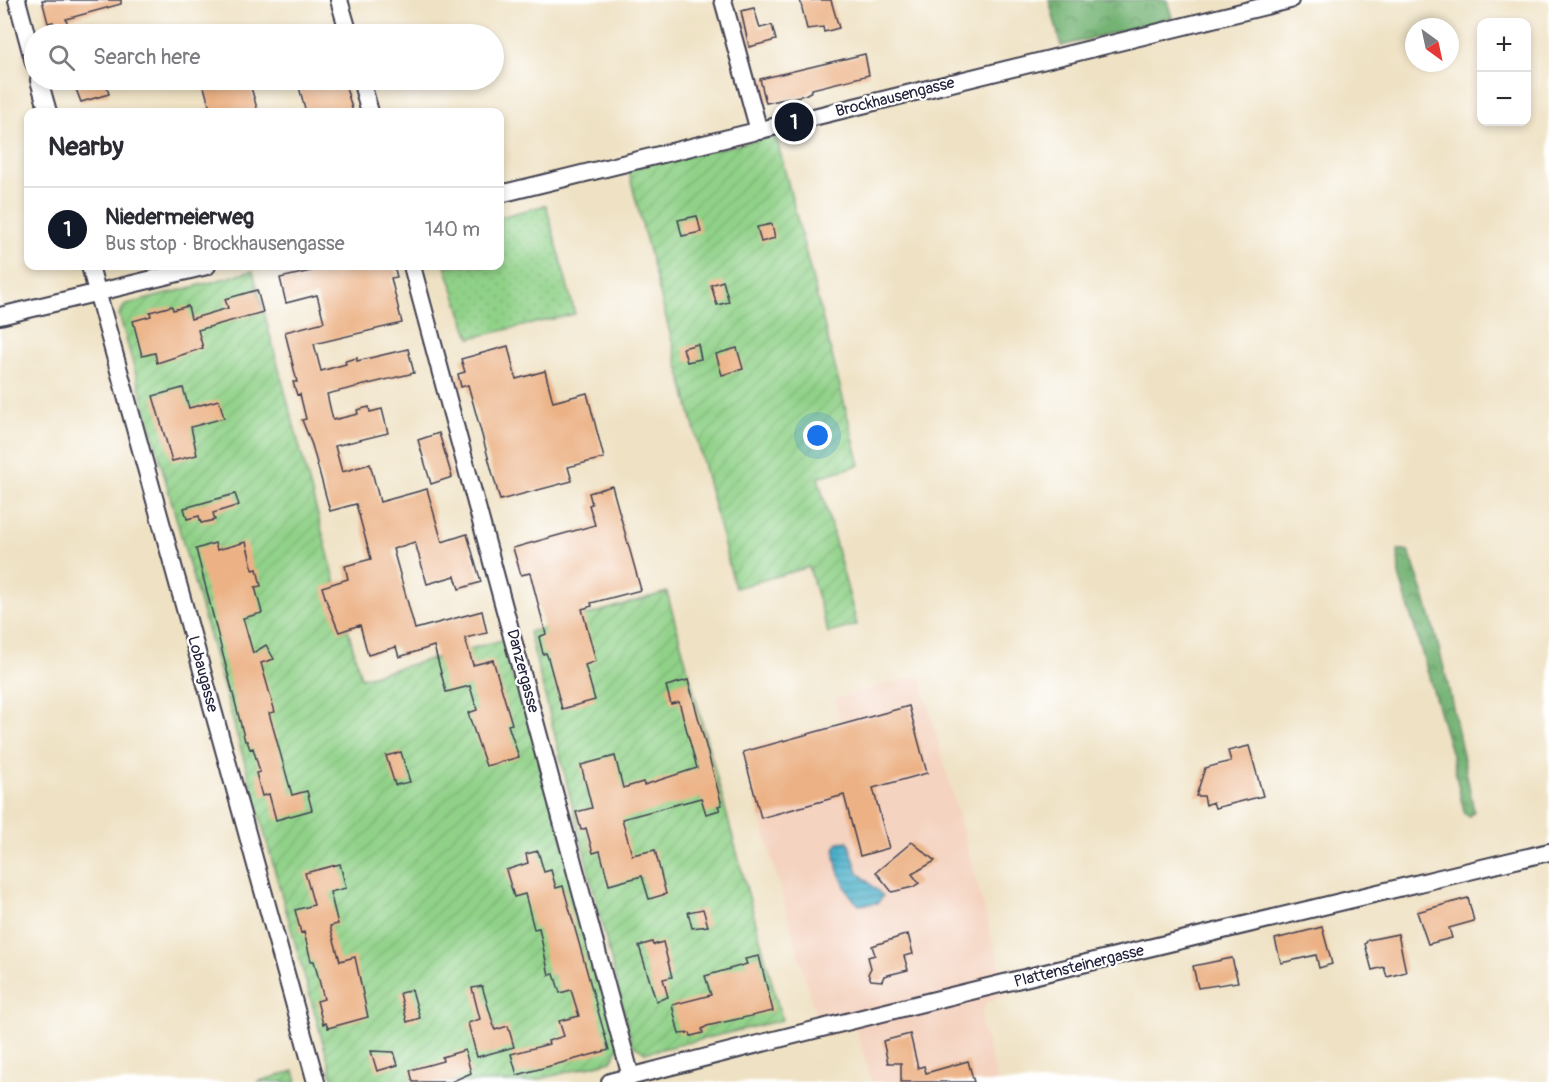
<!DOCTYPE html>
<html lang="en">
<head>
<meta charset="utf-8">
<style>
	body { margin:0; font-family:Pangolin,sans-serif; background:#f2f2f3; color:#2b2b33 }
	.controls { position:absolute; right:18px; top:18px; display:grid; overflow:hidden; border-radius:12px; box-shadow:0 3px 9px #0003 }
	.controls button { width:54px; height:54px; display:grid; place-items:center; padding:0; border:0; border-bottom:2px solid #e1e1e2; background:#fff; color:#2b2b33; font:30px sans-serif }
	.compass { position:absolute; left:1405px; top:18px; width:54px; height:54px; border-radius:50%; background:#fff; box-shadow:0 3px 9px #0003; rotate:147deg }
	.you { position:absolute; left:818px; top:436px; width:21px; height:21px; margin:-15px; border:4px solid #fff; border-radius:50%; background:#1a73e8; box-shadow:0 0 0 9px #1a73e833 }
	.badge { display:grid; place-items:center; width:39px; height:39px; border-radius:50%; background:#111827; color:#fff; font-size:20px; font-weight:700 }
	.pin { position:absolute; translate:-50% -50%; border:3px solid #fff; box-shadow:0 2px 6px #0006 }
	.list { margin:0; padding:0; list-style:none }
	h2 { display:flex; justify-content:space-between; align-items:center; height:78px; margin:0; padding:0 24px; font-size:26px }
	h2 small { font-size:20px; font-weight:400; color:#7c7c81 }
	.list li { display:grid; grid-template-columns:39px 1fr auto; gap:18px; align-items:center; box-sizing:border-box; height:84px; padding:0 24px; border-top:2px solid #e1e1e2 }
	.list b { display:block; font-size:22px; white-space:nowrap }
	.list p { margin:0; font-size:20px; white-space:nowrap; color:#7c7c81 }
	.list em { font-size:20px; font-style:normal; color:#7c7c81 }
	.icon { flex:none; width:33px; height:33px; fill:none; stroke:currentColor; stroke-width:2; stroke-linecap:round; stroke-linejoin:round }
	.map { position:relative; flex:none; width:1549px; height:1082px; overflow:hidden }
	.search { position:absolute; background:#fff; box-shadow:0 3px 9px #0003; left:24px; top:24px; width:480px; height:66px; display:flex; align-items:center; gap:15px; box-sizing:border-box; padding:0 21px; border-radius:33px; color:#7c7c81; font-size:22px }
	.panel { position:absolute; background:#fff; box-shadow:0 3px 9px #0003; left:24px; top:108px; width:480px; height:162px; border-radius:12px }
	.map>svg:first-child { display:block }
</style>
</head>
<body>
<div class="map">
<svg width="1549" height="1082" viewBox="0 0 1549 1082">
	<defs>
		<pattern id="forest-crowns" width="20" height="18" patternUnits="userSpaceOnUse" patternTransform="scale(1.5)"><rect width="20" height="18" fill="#74b374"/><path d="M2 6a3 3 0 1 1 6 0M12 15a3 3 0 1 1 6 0" fill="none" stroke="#5f9160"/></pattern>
		<pattern id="park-dots" width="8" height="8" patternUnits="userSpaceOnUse" patternTransform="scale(1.5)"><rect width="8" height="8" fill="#90d188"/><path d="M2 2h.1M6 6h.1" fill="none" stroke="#7cb376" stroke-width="1.8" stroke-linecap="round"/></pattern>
		<pattern id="garden-furrows" width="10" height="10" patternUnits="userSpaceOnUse" patternTransform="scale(1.5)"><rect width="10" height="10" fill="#90d188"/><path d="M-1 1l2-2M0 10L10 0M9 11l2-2" fill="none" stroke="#7cb376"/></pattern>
		<pattern id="water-rules" width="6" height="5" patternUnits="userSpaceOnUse" patternTransform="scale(1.5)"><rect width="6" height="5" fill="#4bb0ca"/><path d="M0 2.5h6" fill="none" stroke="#3e8fa5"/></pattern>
	</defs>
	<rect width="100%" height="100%" fill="#fff"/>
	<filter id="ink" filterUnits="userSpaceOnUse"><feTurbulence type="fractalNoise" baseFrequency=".0167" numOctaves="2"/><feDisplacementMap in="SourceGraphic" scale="12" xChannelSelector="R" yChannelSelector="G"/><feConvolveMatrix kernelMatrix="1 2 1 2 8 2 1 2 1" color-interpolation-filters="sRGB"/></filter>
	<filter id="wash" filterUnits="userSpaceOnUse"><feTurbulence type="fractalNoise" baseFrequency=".008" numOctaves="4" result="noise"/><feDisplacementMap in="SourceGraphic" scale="24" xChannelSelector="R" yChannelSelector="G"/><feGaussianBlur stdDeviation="1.35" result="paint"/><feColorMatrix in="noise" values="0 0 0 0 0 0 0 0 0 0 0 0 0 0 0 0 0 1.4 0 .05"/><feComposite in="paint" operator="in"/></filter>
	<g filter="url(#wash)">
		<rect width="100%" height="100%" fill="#efe2c4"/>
		<path fill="#f4d3c0" d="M920,675l82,299 4,22 -20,6 -4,10v13l16,57h-127l-15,-54 -34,10 -81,-288 100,-28 -7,-23z"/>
		<path fill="url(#forest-crowns)" stroke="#4b6a58" stroke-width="1.5" d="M1049,0h118l5,18 -111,28z
			M1398,550l11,2c31,82 48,172 65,259l-5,5 -4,-2 -4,-15 -9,-44 -53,-180z"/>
		<path fill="url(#park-dots)" stroke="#597a62" stroke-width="1.5" d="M546,205l29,109 -105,24 -25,-72h55v-49z"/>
		<path fill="url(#garden-furrows)" stroke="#597a62" stroke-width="1.5" d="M776,136l84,329 -42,12 39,148 -29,8 -19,-66 -74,21 -107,-419z
			M253,271l108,407 141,-38 11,40 7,3 99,365 -8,13 -83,21h-194l-215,-768 6,-9z
			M667,592l115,428 -137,33 -13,-9 -103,-412z
			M294,1071l3,11h-41z"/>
		<path fill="url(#water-rules)" stroke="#366982" stroke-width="1.5" d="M848,841l10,31 25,24 -5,7 -19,2c-12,-10 -31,-47 -21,-63z"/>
		<g id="blocks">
			<path fill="#ecb286" d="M42,0h79v4l-55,15 4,15h-14l-3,-12 -5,1z
				M800,0h31l8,28 -15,4 -1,-5 -16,2z
				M754,8l6,20 12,-3 4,15 -27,7 -8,-36z
				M865,54l4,21 -57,14v2l-7,4 -39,8 -6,-24z
				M75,80h30l4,14 -28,8 -7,-18z
				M202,80h47l9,32h-47z
				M297,80h47l9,32h-47z
				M697,216l4,16 -19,4 -4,-16z
				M772,224l3,14 -14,4 -4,-15z
				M333,266h61l3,11 -6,1 11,45 -88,21 7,27 25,-7 -1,-3 12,-3v3l51,-12 6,24 -87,21 6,26 25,-6 -1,-4 12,-3 1,5 12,-3 6,24 -53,13 7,26 28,-8 10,38 47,-13 15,53 25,-8 14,48 -22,7 -4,-13 -28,8 -12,-42 -22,7 22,80 67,-18 5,22 -22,5 8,27 20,-5 19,64 -4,1 11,32 -33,9 -18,-53 9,-3 -7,-24 -24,6 -12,-46 -35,11 -3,-10 -28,8 -8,-30 -21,7 -13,-32 -4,-13 26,-8 -3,-13 26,-7 -15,-55 -26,7 -18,-66 -10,-25 4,-1 -6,-25 -3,1 -4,-13h4l-12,-50 39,-10 -7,-27 -31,8 -6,-25z
				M723,281l6,21 -12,3 -6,-20z
				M257,290l6,22 -65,18 5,18 -46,15 -2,-10 -13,3 -9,-35 18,-5 -1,-4 22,-6 1,4 15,-4 3,13 37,-11 -3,-9z
				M698,344l3,15 -14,3 -4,-14z
				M508,346l8,33 29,-8 8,31 34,-9 17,65 -36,9 4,14 -72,19 -32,-115 -7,2 -3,-13 7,-2 -4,-13z
				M737,348l6,21 -21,6 -6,-21z
				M183,388l6,20 30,-8 5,18 -33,9 6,28 -25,6 -19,-65z
				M439,433l13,44 -21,7 -13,-44z
				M612,486l29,104 -50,13 1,3 -10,3 14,52 -11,4 10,35 -33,9 -14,-51 -2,-5 -3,1 -4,-17 7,-3 -16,-61 -9,2 -8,-27 82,-23 -6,-20 3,-1 -3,-11z
				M235,494l4,11 -26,8 2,7 -14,3 -2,-7 -12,3 -3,-11z
				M246,542l7,28 4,-1 4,17 -6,1 7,26 -19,5 10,35 13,-8 8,14 -13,4 14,49 -6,1 23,82 15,-4 5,19 -36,10 -7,-26 -7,2 -6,-23 4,-1 -7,-24 -3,1 -3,-8h-2l-49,-192 19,-6 2,7z
				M688,680l34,125 -4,1 2,4 -14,4 -5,-16 -79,21 10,36 23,-5 11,44 -17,5 -7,-23 -33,9 -9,-34 -7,2 -7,-25 -5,2 -5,-18 16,-4 -11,-43 34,-9 8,32 20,-6 1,3 53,-17 -18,-66 -8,2 -5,-18z
				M909,706l18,67 -54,15 16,60 -29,8 -16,-61 -83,23 -18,-66z
				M1249,746l14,50 -48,12 -2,-6 -7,3 -2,-9h-8l9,-28 26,-7 -3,-10z
				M401,752l9,30 -15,3 -9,-29z
				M912,842l23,19 -23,13 7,9 -6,4 -21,5 -16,-20z
				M538,851l6,21 7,-2 5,18 7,-2 46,164 -92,25 -6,-21 38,-10 -1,-3 16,-5 -5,-15 20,-5 -8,-26 -11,3 -6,-19 -5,1 -10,-47 -5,1 -9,-35 -11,3 -8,-27 22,-7 -2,-9z
				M340,864l6,24 -16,4 8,32 -8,2 10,35 15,-4 13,60 -40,11 -2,-5 -3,1 -6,-23 7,-2 -10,-38h-3l-7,-29 -3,1 -6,-23 19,-5 -9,-32z
				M1468,898l6,23 -25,7 3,10 -24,6 -11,-32z
				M703,909l5,17 -16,2 -4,-16z
				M1322,927l10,37 -13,4 -3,-13 -35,8 -6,-24z
				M908,934l5,20 -9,2 4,14 -24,6 -2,5 -11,-1 -3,-6 3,-6 -3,-11 7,-2 -3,-9z
				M1398,934l8,38 -19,5 -3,-10 -12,3 -7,-26 3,-4z
				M652,942l1,3 10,-3 9,35 -9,2 5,18 -12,4 -17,-55z
				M759,956l14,55 -66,15 -5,3 1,4 -12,3 -1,-3 -11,1 -7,-29 39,-10 -6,-19 42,-12 -2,-5z
				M1232,958l6,24 -40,6 -5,-22z
				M482,986l13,44 13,-4 6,21 -37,10 -9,-34 12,-4 -8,-31z
				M412,990l8,28 -13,4 -7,-29z
				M910,1034l8,34 6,-2 2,7 42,-12 6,21h-73v-19h-13l-5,-22z
				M465,1050l6,23 -20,9h-38l-3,-12 33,-9 -1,-4z
				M371,1051l23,1 4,13 -21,6z"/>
		</g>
	</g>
	<g filter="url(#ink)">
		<use href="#blocks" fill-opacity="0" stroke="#413f50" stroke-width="1.5"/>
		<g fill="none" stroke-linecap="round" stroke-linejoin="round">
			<defs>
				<path id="street" d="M17,0l17,63
					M339,0l10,34
					M723,0l36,131
					M39,80l9,32
					M361,80l9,32
					M500,194l790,-194
					M90,266l226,816
					M412,266l219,811
					M0,316l207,-50
					M610,1082c312,-81 626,-155 939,-230"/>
			</defs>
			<use href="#street" stroke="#413f50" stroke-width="20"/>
			<use href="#street" stroke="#fff" stroke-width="16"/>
		</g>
	</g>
	<g text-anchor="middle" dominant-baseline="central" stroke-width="4.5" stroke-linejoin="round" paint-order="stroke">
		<g font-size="16" fill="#22223b" stroke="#fff">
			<text transform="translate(895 97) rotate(-14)">Brockhausengasse</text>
			<text transform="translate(523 671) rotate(75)">Danzergasse</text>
			<text transform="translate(203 674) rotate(75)">Lobaugasse</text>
			<text transform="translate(1079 966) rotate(-14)">Plattensteinergasse</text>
		</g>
	</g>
</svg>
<div class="controls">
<button>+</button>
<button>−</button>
</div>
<svg class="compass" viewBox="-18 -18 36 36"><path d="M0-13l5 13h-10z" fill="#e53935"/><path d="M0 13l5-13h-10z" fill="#7c7c81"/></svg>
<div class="you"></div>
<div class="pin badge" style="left:794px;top:122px">1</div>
<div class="search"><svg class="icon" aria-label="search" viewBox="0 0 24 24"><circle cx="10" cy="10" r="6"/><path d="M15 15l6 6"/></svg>Search here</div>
<section class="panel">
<h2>Nearby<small></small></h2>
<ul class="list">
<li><span class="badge">1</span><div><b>Niedermeierweg</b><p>Bus stop · Brockhausengasse</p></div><em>140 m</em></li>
</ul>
</section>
</div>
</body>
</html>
